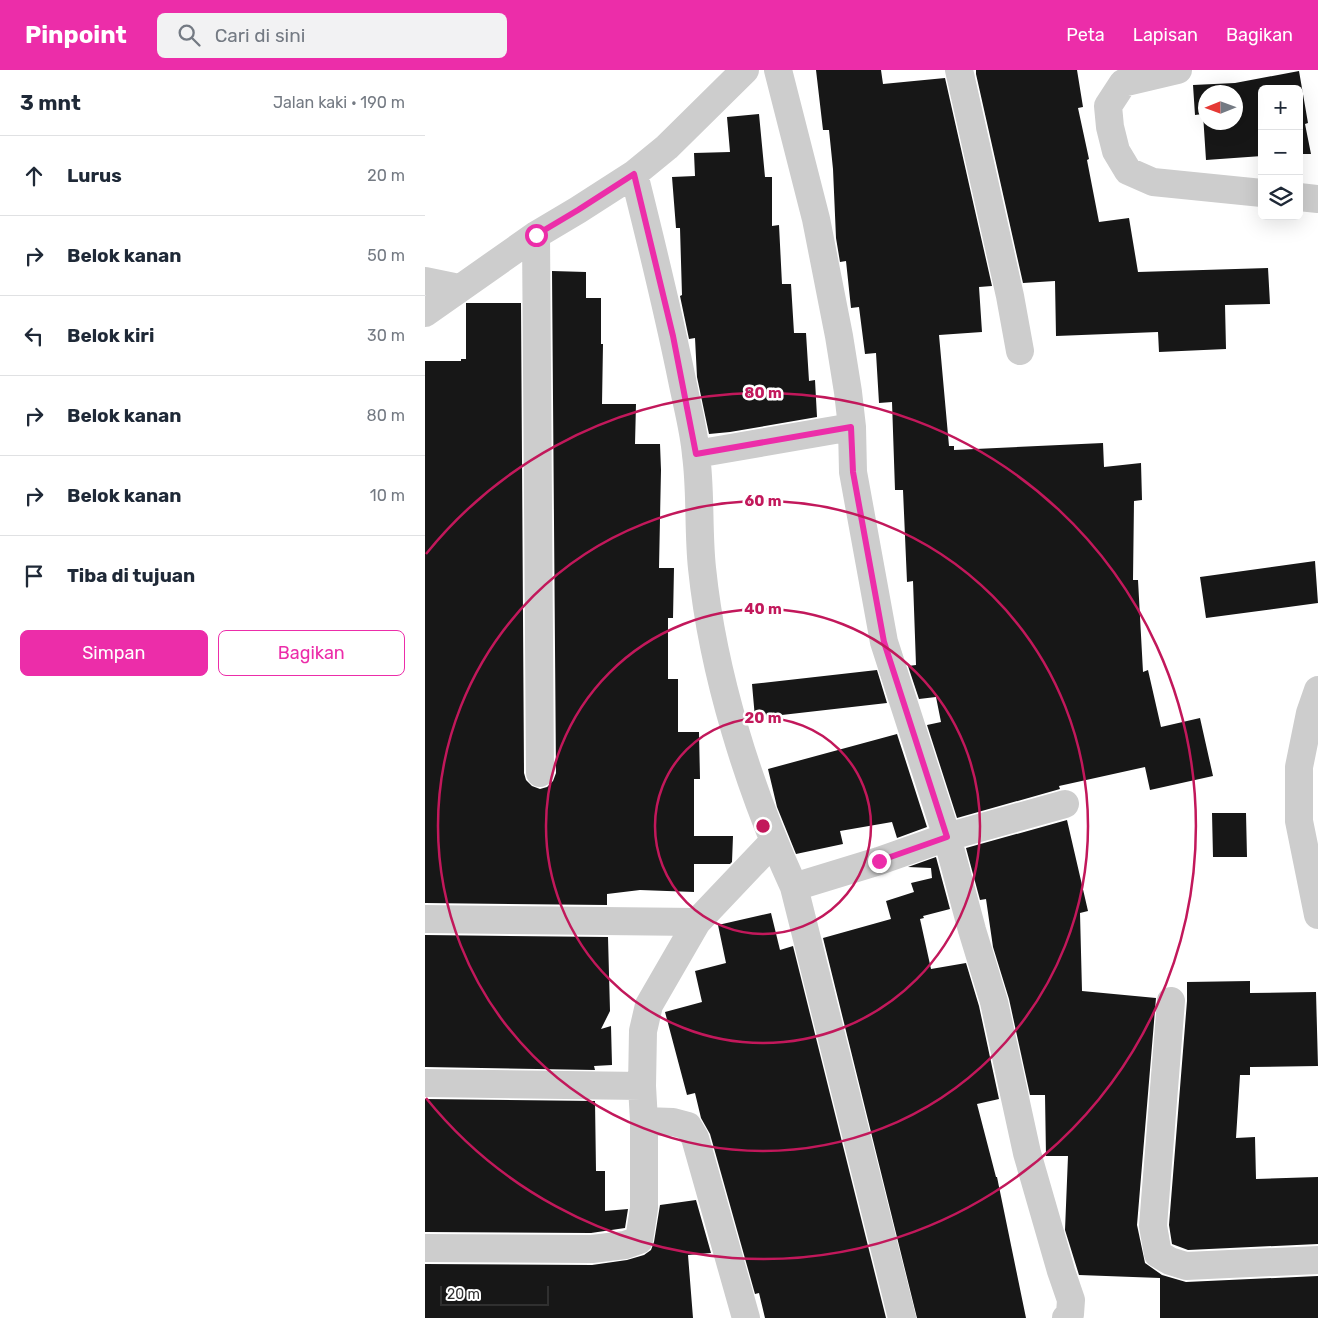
<!DOCTYPE html>
<html lang="id">
<head>
<meta charset="utf-8">
<style>
	body { margin:0; font-family:Rubik,sans-serif; background:#f2f2f3; color:#1f2937 }
	.controls { position:absolute; right:15px; top:15px; display:grid; overflow:hidden; border-radius:8px; box-shadow:0 5px 20px #0002 }
	.controls button { width:45px; height:45px; display:grid; place-items:center; padding:0; border:0; border-bottom:1px solid #e0e1e3; background:#fff; color:#1f2937; font:25px sans-serif }
	.compass { position:absolute; left:773px; top:15px; width:45px; height:45px; border-radius:50%; background:#fff; box-shadow:0 5px 20px #0002; rotate:269deg }
	.scale { position:absolute; left:15px; bottom:12px; width:109px; box-sizing:border-box; padding-left:5px; border:2px solid #303030; border-top:0; font-size:14px; line-height:18px; white-space:nowrap; color:#303030; -webkit-text-stroke:4px #fff; paint-order:stroke }
	.stop { position:absolute; width:15px; height:15px; margin:-11px; border:4px solid #ec2da9; border-radius:50%; background:#fff }
	.stop.end { background:#ec2da9; border-color:#fff; box-shadow:0 1px 5px #0008 }
	.list { margin:0; padding:0; list-style:none }
	h2 { display:flex; justify-content:space-between; align-items:center; height:65px; margin:0; padding:0 20px; font-size:21px }
	h2 small { font-size:16px; font-weight:400; color:#747a83 }
	.list li { display:grid; grid-template-columns:32px 1fr auto; gap:15px; align-items:center; box-sizing:border-box; height:80px; padding:0 20px; border-top:1px solid #e0e1e3 }
	.list b { display:block; font-size:19px; white-space:nowrap }
	.list em { font-size:16px; font-style:normal; color:#747a83 }
	.actions { display:flex; gap:10px; padding:15px 20px }
	.actions a { flex:1; padding:11px 0; border:1px solid #ec2da9; border-radius:8px; text-align:center; font-size:18px; color:#ec2da9 }
	.actions .main { background:#ec2da9; color:#fff }
	.icon { flex:none; width:28px; height:28px; fill:none; stroke:currentColor; stroke-width:2; stroke-linecap:round; stroke-linejoin:round }
	.map { position:relative; flex:none; width:893px; height:1248px; overflow:hidden }
	header { display:flex; align-items:center; gap:30px; box-sizing:border-box; height:70px; padding:0 25px; background:#ec2da9; color:#fff }
	header strong { font-size:24px }
	nav { display:flex; gap:28px; margin-inline-start:auto; font-size:18px }
	.search { width:350px; height:45px; background:#f2f2f3; display:flex; align-items:center; gap:12px; box-sizing:border-box; padding:0 18px; border-radius:8px; color:#747a83; font-size:19px }
	main { display:flex }
	aside { flex:1; background:#fff }
	.map>svg:first-child { display:block }
</style>
</head>
<body>
<header>
<strong>Pinpoint</strong>
<div class="search"><svg class="icon" aria-label="search" viewBox="0 0 24 24"><circle cx="10" cy="10" r="6"/><path d="M15 15l6 6"/></svg>Cari di sini</div>
<nav><a>Peta</a><a>Lapisan</a><a>Bagikan</a></nav>
</header>
<main>
<aside>
<h2>3 mnt<small>Jalan kaki · 190 m</small></h2>
<ul class="list">
<li><svg class="icon" aria-label="ahead" viewBox="0 0 24 24"><path d="M12 20V5M6 11l6-6 6 6"/></svg><div><b>Lurus</b></div><em>20 m</em></li>
<li><svg class="icon" aria-label="right" viewBox="0 0 24 24"><path d="M7 20v-9h11M14 6l5 5-5 5"/></svg><div><b>Belok kanan</b></div><em>50 m</em></li>
<li><svg class="icon" aria-label="left" viewBox="0 0 24 24"><path d="M17 20v-9H6M10 6l-5 5 5 5"/></svg><div><b>Belok kiri</b></div><em>30 m</em></li>
<li><svg class="icon" aria-label="right" viewBox="0 0 24 24"><path d="M7 20v-9h11M14 6l5 5-5 5"/></svg><div><b>Belok kanan</b></div><em>80 m</em></li>
<li><svg class="icon" aria-label="right" viewBox="0 0 24 24"><path d="M7 20v-9h11M14 6l5 5-5 5"/></svg><div><b>Belok kanan</b></div><em>10 m</em></li>
<li><svg class="icon" aria-label="arrive" viewBox="0 0 24 24"><path d="M6 21V4h12l-3 4 3 4H6"/></svg><div><b>Tiba di tujuan</b></div></li>
</ul>
<div class="actions"><a class="main">Simpan</a><a>Bagikan</a></div>
</aside>
<div class="map">
<svg width="893" height="1248" viewBox="0 0 893 1248">
	<rect width="100%" height="100%" fill="#fff"/>
	<path fill="#171717" fill-rule="evenodd" d="M391,0h65l2,14 62,-6 47,208 -13,1 3,45 -43,3 10,111h5v4l149,-7 1,24 37,-4 1,37 -8,1 -1,79h5l5,92 5,-2 13,57 39,-9 13,58 -63,14 -5,-23 -86,19 1,3 -103,29 -30,-93 14,-3 -5,-25 -17,2 -11,-33 8,-1 -3,-84 -6,1 -4,-92h-8l-3,-88 -13,1 -3,-50 -11,1 -6,-47 -8,1 -5,-47 -6,1 -4,-24 -3,-69 -4,-39h-6z
		M551,0h101l6,37 -5,1 11,51 -2,1 12,62 30,-4 9,54 130,-4 2,36 -45,1 1,44 -67,3 -1,-20 -102,4 -1,-55 -32,2 -47,-209z
		M874,1l9,52 -3,1 6,30h-12v-65h-37v67l-56,4 -3,-46 -8,1 -2,-30 42,-2zM780,22h30v30h-30z
		M334,44l6,63h7v49l7,-1 3,59h9l3,49h12l3,48 6,-1 2,37 -87,15 -21,2 -12,-57 -2,-39 -6,1 -9,-43 2,-1 -2,-67h-4l-4,-51 23,-1 -1,-23 36,-1 -3,-35z
		M127,201l34,1v26h15v46h2l-1,60h34l-1,40h25l1,26 -2,98h15l-1,50h-5v61h10v53h21l1,47h-6v57h39l-1,26 -2,2h-36v28l-54,-2 -33,4v11l-182,-2v-542h36v-2h5v-56h55l3,470 2,7 6,6 8,3 7,-2 6,-6 3,-8z
		M890,491l3,42 -112,15 -6,-41z
		M452,600l10,33 -132,15 -3,-34z
		M472,664l30,93 -30,11 -5,-16 -52,9 3,13 -47,10 -19,-47 -9,-38z
		M787,743h34l1,44h-34z
		M642,750l21,91 -8,2 2,78 74,7 -19,227 8,38 17,12 24,7 132,-6v42h-158v-40l-81,-3 -14,-45 3,-74h-22l-1,-61h-15l-21,-96 -16,-52 -7,-48 -6,1 -14,-52z
		M511,787l14,52 -27,7 1,2 -4,1 11,50 35,-6 13,43 20,93 -22,5 19,73h1l29,141h-109l-94,-380 68,-19 -5,-18 28,-9 -3,-9 21,-5 -1,-10 -23,-1z
		M346,843l9,37 13,-4 93,372h-121l-6,-25 -4,1 -45,-160 -9,-16 -6,-25 -8,2 -22,-83 37,-10 -7,-31 31,-8 -8,-38z
		M0,865l183,2 2,74 -9,18 10,-3 1,39 -18,1 1,4 -170,-3z
		M825,911v12l66,-1 2,74 -68,1v8h-10l-4,63 19,-1 1,42 62,-2v67l-130,6 -16,-6 -3,-19 18,-224v-19z
		M0,1029l170,2 1,70h9v40l23,-2 -3,19 -34,5 -166,-1z
		M271,1130l15,53 -23,2 5,63h-268v-54l167,1 35,-5 17,-5 7,-5 3,-8 6,-37z"/>
	<g fill="none" stroke-linecap="round" stroke-linejoin="round">
		<path stroke="#cdcdcd" stroke-width="28" d="M353,0l38,149 23,117 9,56 4,35 1,45 31,170 63,195 25,93 22,72 33,151 34,118 10,29 -1,14 -4,4
			M534,0l51,226 10,55
			M753,0l-55,13 -15,23 2,21 6,24 12,20 25,11 109,11
			M209,104c17,68 34,137 48,206 5,25 12,50 14,75 5,37 2,76 6,113 11,107 47,221 92,319l108,431
			M874,127l19,2
			M111,165l4,538
			M0,211l34,7
			M0,243l111,-78 42,-25 56,-36 33,-27 78,-77
			M271,384l156,-27
			M893,620l-8,23 -11,54v54l19,94
			M369,817l85,-26 68,-24 118,-33
			M0,849l272,3
			M746,931l-18,225 5,28 12,7 16,5 132,-6
			M0,1013l217,3
			M219,1051l29,1 15,4 7,12 51,180
			M0,1178l167,1 33,-4 14,-5 5,-32v-87l-2,-35 1,-55 6,-26 48,-83 77,-81"/>
	</g>
	<g fill="none" stroke-linecap="round" stroke-linejoin="round">
		<path stroke="#ec2da9" stroke-width="6" d="M111,165l42,-25 56,-36 39,162 23,118 155,-27 2,45 31,170 63,195 -68,24"/>
	</g>
	<g fill="none" stroke="#c2185b" stroke-width="2.5">
		<circle cx="338" cy="756" r="108"/>
		<circle cx="338" cy="756" r="217"/>
		<circle cx="338" cy="756" r="325"/>
		<path d="M1 484A433 433 0 1 1 1 1028"/>
	</g>
	<circle cx="338" cy="756" r="8" fill="#c2185b" stroke="#fff" stroke-width="2.5"/>
	<g font-size="15" text-anchor="middle" font-weight="bold" fill="#c2185b" stroke="#fff" stroke-width="5" stroke-linejoin="round" paint-order="stroke">
		<text x="338" y="328">80 m</text>
		<text x="338" y="436">60 m</text>
		<text x="338" y="544">40 m</text>
		<text x="338" y="653">20 m</text>
	</g>
</svg>
<div class="controls">
<button>+</button>
<button>−</button>
<button><svg class="icon" aria-label="layers" viewBox="0 0 24 24"><path d="M12 4l9 5-9 5-9-5zM3 14l9 5 9-5"/></svg></button>
</div>
<svg class="compass" viewBox="-18 -18 36 36"><path d="M0-13l5 13h-10z" fill="#e53935"/><path d="M0 13l5-13h-10z" fill="#747a83"/></svg>
<div class="scale">20 m</div>
<div class="stop" style="left:111px;top:165px"></div>
<div class="stop end" style="left:454px;top:791px"></div>
</div>
</main>
</body>
</html>
